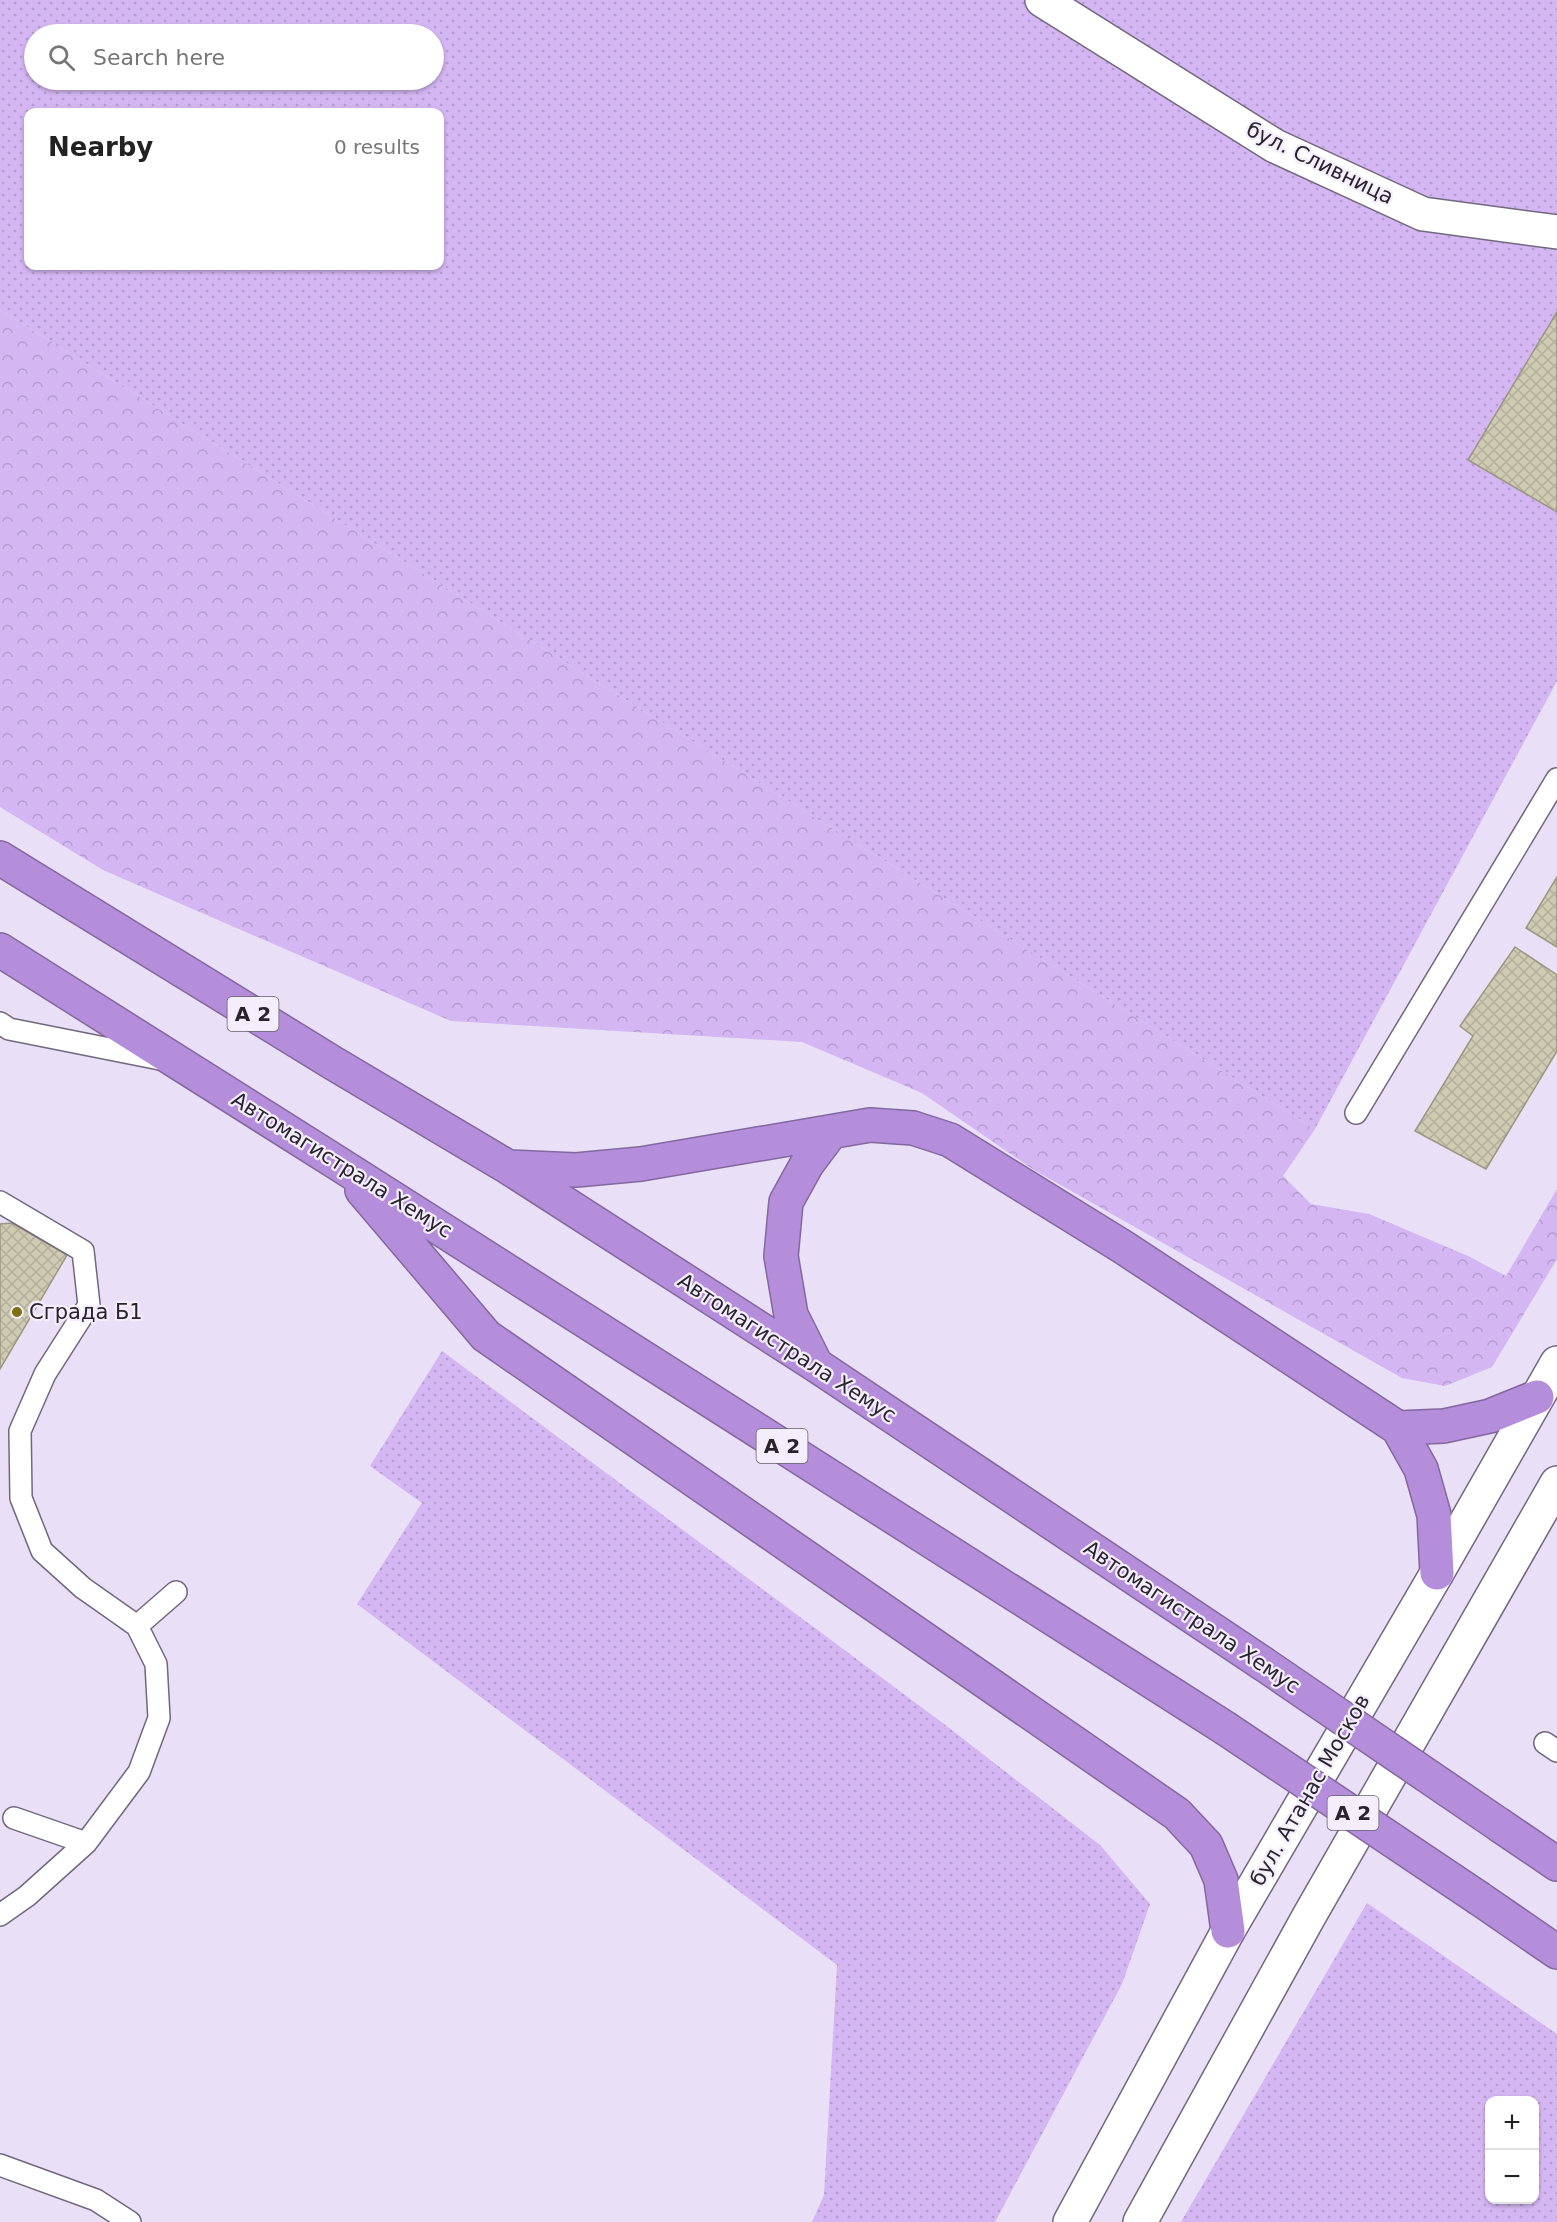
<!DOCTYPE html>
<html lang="en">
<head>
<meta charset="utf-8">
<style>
	body { margin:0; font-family:"DejaVu Sans",sans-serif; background:#f2f2f2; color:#222 }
	.controls { position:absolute; right:18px; bottom:18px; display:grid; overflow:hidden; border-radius:12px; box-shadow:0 2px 4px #0004 }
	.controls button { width:54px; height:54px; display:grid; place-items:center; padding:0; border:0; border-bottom:2px solid #e0e0e0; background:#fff; color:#222; font:30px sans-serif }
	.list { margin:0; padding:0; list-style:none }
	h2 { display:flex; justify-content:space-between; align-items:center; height:78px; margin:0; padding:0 24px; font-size:26px }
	h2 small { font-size:20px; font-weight:400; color:#767676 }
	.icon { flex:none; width:33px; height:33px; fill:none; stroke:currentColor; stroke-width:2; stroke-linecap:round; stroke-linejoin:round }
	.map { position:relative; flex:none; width:1557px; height:2222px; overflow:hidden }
	.search { position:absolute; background:#fff; box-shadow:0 2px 4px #0004; left:24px; top:24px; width:420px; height:66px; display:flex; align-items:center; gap:15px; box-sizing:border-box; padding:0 21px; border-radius:33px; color:#767676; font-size:22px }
	.panel { position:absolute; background:#fff; box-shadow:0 2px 4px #0004; left:24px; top:108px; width:420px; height:162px; border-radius:12px }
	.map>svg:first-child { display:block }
</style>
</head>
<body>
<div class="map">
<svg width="1557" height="2222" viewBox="0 0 1557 2222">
	<defs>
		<pattern id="green-dots" width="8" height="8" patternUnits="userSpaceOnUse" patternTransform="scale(1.5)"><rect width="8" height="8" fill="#d3b6f2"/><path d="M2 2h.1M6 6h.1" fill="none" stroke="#b59cd0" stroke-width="1.8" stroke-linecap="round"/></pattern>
		<pattern id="forest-crowns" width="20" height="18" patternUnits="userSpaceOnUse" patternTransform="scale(1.5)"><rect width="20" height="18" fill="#d3b6f2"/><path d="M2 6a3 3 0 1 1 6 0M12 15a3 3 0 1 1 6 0" fill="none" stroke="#b59cd0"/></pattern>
		<pattern id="building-cross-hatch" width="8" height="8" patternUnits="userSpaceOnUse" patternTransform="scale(1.5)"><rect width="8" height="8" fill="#cfcbb3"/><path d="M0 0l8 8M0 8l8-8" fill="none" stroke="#b2ae9a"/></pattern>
	</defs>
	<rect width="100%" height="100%" fill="#e9dff6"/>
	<path fill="url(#green-dots)" fill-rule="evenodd" d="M0,0h1557v681l-242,448 -1315,-819zM34,34h400v46h-400zM28,112h412v154h-412z
		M442,1351l502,373 156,121 50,59 -28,80 -127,238h-183l12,-27 13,-230 -480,-361 65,-101 -52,-37z
		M1367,1903l190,131v188h-376zM1534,2100v100h-44v-100z"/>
	<path fill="url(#forest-crowns)" d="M0,310l1315,819 -32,47 28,28 58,10 99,42 38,20 51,-87v70l-65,108 -47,19 -43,-8 -368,-208 -112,-77 -120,-51 -351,-21 -348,-151 -103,-63z"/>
	<path fill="url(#building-cross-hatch)" stroke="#9a967f" stroke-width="1.5" d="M1557,312v200l-89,-52z
		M1557,877v70l-31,-19z
		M1515,947l42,28v76l-71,118 -71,-38 58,-95 -13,-10z
		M12,1223l55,32 -67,114v-145z"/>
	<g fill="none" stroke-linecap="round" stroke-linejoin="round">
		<defs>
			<path id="lane" d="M0,1023l9,6 151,30
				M1356,1113l201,-334
				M0,1202l83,49 6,54 -44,69 -25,57 1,67 21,53 41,37 54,38 19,38 3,54 -20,54 -53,71 -59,53 -27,19
				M137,1626l39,-34
				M1545,1743l12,8
				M14,1818l72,25
				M0,2165l96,35 34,22"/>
			<path id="street" d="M1042,0l233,146 148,68 134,18"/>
			<path id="secondary" d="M1070,2222l158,-291 209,-358 120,-210
				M1140,2222l168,-304 249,-435"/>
			<path id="highway" d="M0,858l333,205 175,104 308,198 446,298
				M0,950l339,214 886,564
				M509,1167l67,3 65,-6 229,-39 43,3 37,12 173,107 275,181 23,41 13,46 3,58
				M362,1190l124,146 691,478 29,31 15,35 7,51
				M816,1365l-25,-50 -10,-59 5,-54 21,-38 24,-32
				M1398,1428l46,-2 46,-10 47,-19
				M1501,1826l56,38
				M1480,1899l77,53"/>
		</defs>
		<use href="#lane" stroke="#72687d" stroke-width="24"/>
		<use href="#street" stroke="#72687d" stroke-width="36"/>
		<use href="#secondary" stroke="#72687d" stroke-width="36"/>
		<use href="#highway" stroke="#83689e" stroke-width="36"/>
		<use href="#lane" stroke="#fff" stroke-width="21"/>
		<use href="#street" stroke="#fff" stroke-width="33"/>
		<use href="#secondary" stroke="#fff" stroke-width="33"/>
		<use href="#highway" stroke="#b48ddb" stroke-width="33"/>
		<defs>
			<path id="highway-bridge" d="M1262,1663l239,163
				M1225,1728l255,171"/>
		</defs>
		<use href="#highway-bridge" stroke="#83689e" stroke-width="36" stroke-linecap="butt"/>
		<use href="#highway-bridge" stroke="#b48ddb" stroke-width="33"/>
	</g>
	<circle fill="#7e700f" stroke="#f4eefc" stroke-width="2" cx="17" cy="1312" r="6"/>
	<g text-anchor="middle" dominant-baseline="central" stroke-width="4.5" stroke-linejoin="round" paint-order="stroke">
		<g fill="#f4eefc" stroke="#65616b" stroke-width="1.5">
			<rect x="227.5" y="997" width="51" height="34" rx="4.5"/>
			<rect x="756.5" y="1429" width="51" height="34" rx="4.5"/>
			<rect x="1327.5" y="1796" width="51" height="34" rx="4.5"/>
		</g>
		<g font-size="20" font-weight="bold" fill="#28242d">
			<text x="253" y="1014">A 2</text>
			<text x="782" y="1446">A 2</text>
			<text x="1353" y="1813">A 2</text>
		</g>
		<g font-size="21" fill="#28242d" stroke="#f4eefc">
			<text transform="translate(1320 163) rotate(26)">бул. Сливница</text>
			<text transform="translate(342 1165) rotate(32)">Автомагистрала Хемус</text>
			<text transform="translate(787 1348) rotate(33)">Автомагистрала Хемус</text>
			<text transform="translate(1192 1617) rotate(34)">Автомагистрала Хемус</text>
			<text transform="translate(1310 1790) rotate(-60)">бул. Атанас Москов</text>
		</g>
		<g font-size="21" fill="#28242d" stroke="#f4eefc" text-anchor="start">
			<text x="29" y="1312">Сграда Б1</text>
		</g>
	</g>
</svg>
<div class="controls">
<button>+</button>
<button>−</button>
</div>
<div class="search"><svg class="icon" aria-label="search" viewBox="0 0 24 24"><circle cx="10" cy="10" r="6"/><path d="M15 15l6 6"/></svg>Search here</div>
<section class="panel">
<h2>Nearby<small>0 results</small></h2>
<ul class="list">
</ul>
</section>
</div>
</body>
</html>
